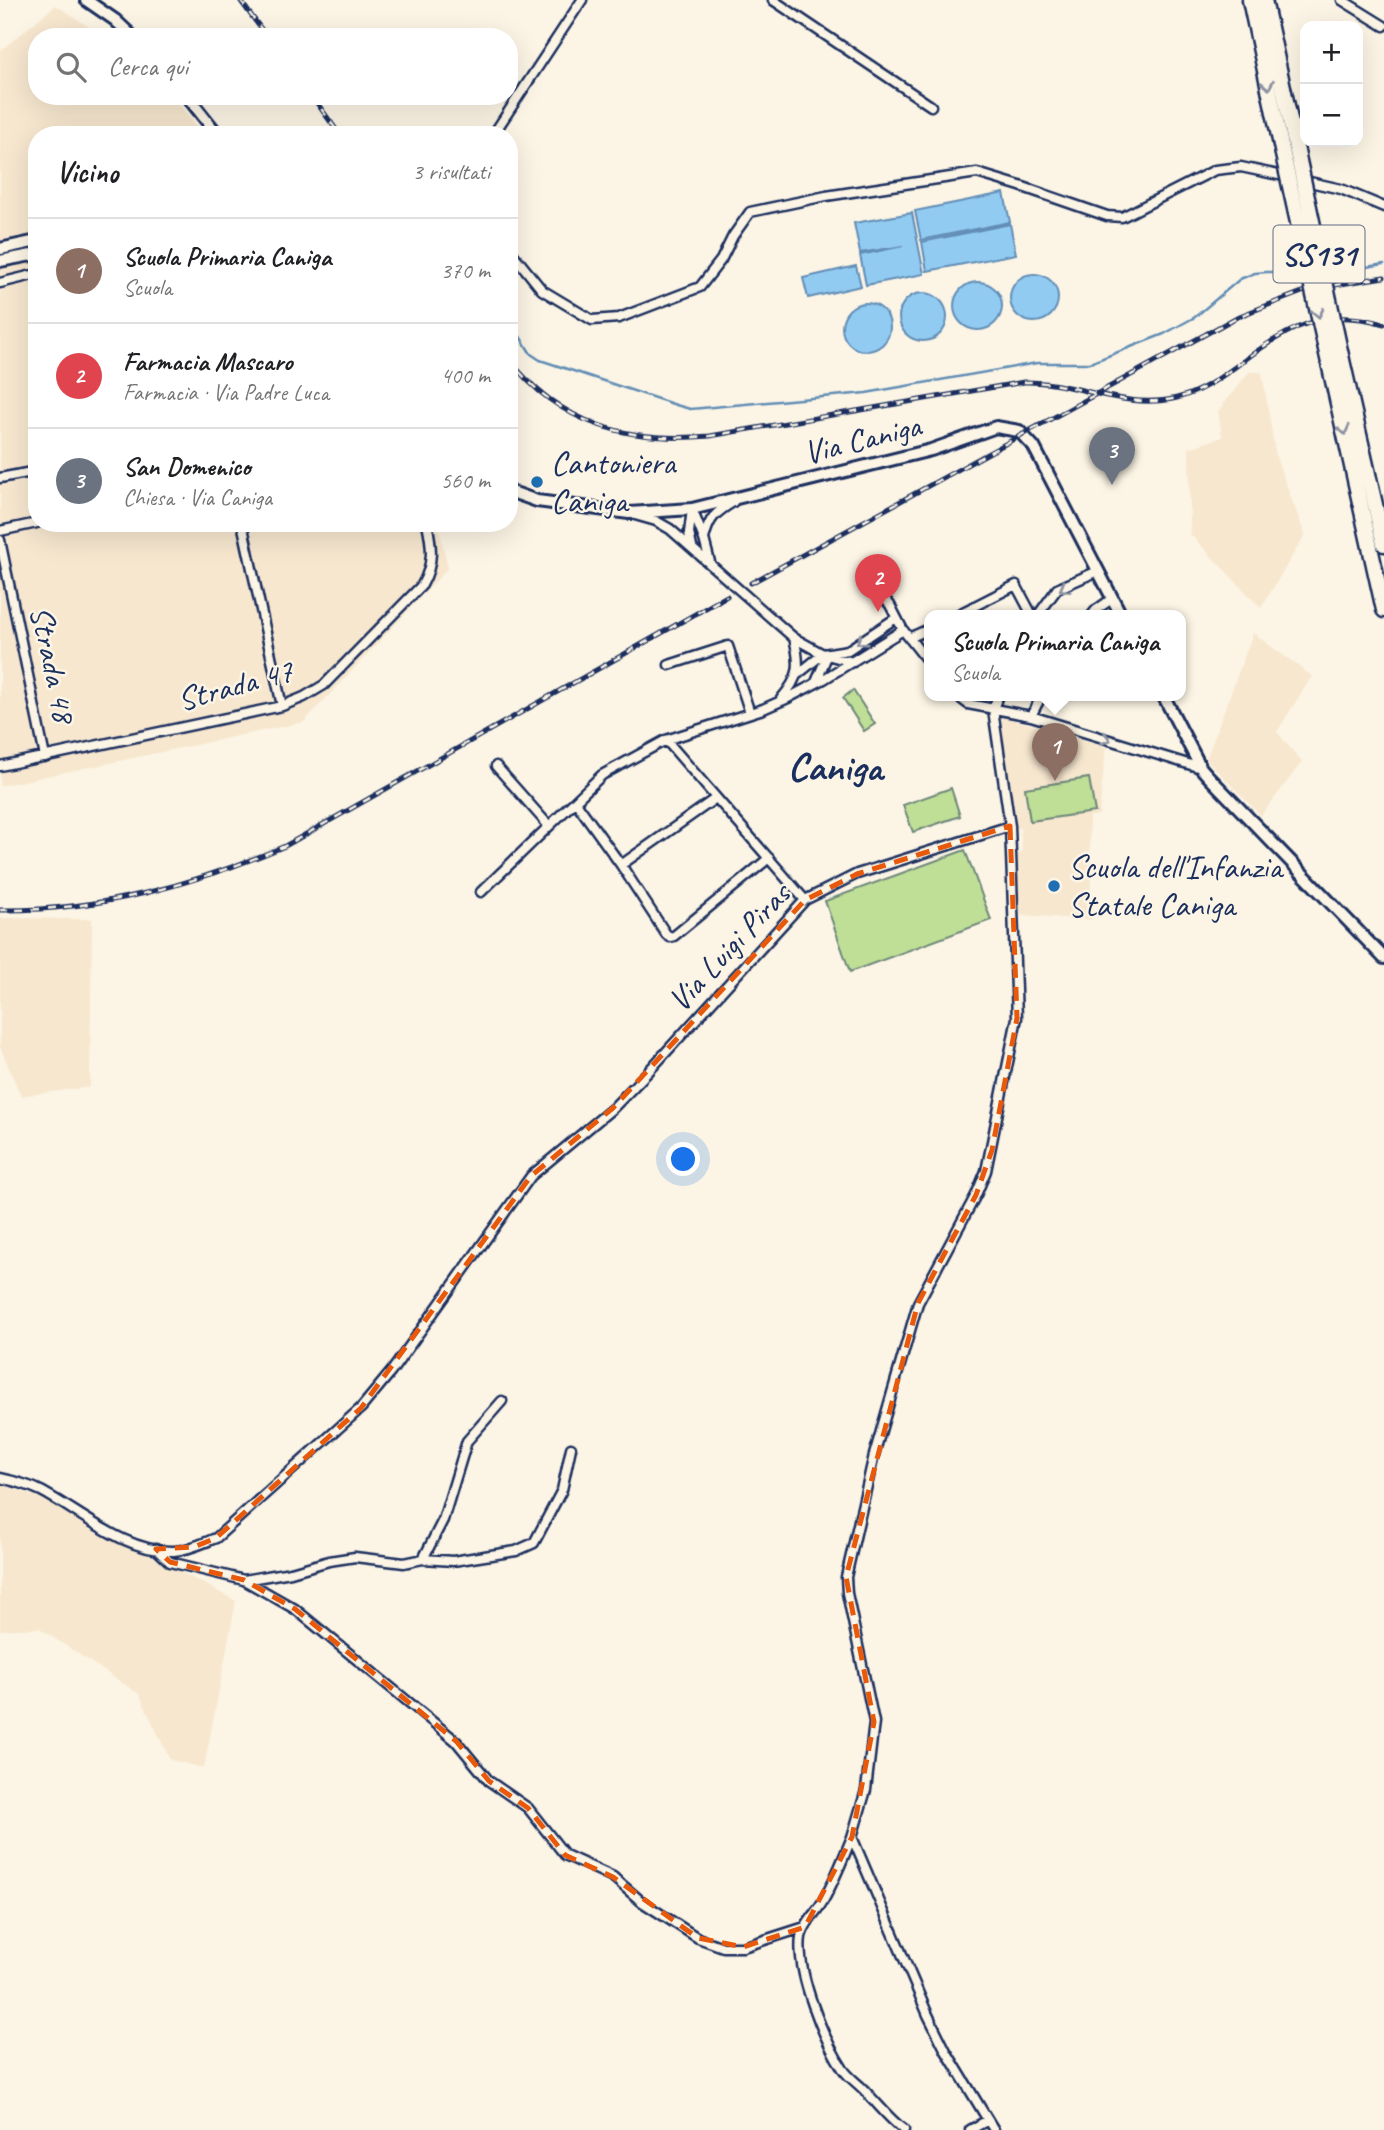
<!DOCTYPE html>
<html lang="it">
<head>
<meta charset="utf-8">
<style>
	body { margin:0; font-family:Caveat,sans-serif; background:#f2f2f2; color:#202124 }
	.controls { position:absolute; right:21px; top:21px; display:grid; overflow:hidden; border-radius:14px; box-shadow:0 7px 28px #0002 }
	.controls button { width:63px; height:63px; display:grid; place-items:center; padding:0; border:0; border-bottom:2px solid #e0e0e0; background:#fff; color:#202124; font:35px sans-serif }
	.you { position:absolute; left:684px; top:1160px; width:24px; height:24px; margin:-18px; border:5px solid #fff; border-radius:50%; background:#1a73e8; box-shadow:0 0 0 10px #1a73e833 }
	.badge { display:grid; place-items:center; width:46px; height:46px; border-radius:50%; background:#111827; color:#fff; font-size:23px; font-weight:700 }
	.pin { position:absolute; translate:-50% -58px; filter:drop-shadow(0 2px 4px #0008) }
	.pin::after { content:''; position:absolute; top:37px; width:24px; height:21px; background:inherit; clip-path:polygon(0 0,100% 0,50% 100%) }
	.popup { position:absolute; left:924px; top:610px; width:262px; height:91px; box-sizing:border-box; display:grid; place-content:center; border-radius:14px; background:#fff; filter:drop-shadow(0 2px 5px #0005); font-size:23px; white-space:nowrap; color:#757577 }
	.popup b { font-size:26px; color:#202124 }
	.popup::after { content:''; position:absolute; left:50%; top:100%; margin-left:-14px; border:14px solid transparent; border-top-color:#fff }
	.list { margin:0; padding:0; list-style:none }
	h2 { display:flex; justify-content:space-between; align-items:center; height:91px; margin:0; padding:0 28px; font-size:30px }
	h2 small { font-size:23px; font-weight:400; color:#757577 }
	.list li { display:grid; grid-template-columns:46px 1fr auto; gap:21px; align-items:center; box-sizing:border-box; height:105px; padding:0 28px; border-top:2px solid #e0e0e0 }
	.list b { display:block; font-size:26px; white-space:nowrap }
	.list p { margin:0; font-size:23px; white-space:nowrap; color:#757577 }
	.list em { font-size:23px; font-style:normal; color:#757577 }
	.icon { flex:none; width:38px; height:38px; fill:none; stroke:currentColor; stroke-width:2; stroke-linecap:round; stroke-linejoin:round }
	.map { position:relative; flex:none; width:1384px; height:2130px; overflow:hidden }
	.search { position:absolute; background:#fff; box-shadow:0 7px 28px #0002; left:28px; top:28px; width:490px; height:77px; display:flex; align-items:center; gap:18px; box-sizing:border-box; padding:0 24px; border-radius:28px; color:#757577; font-size:26px }
	.panel { position:absolute; background:#fff; box-shadow:0 7px 28px #0002; left:28px; top:126px; width:490px; height:406px; border-radius:28px }
	.map>svg:first-child { display:block }
</style>
</head>
<body>
<div class="map">
<svg width="1384" height="2130" viewBox="0 0 1384 2130">
	<rect width="100%" height="100%" fill="#fcf5e5"/>
	<filter id="ink" filterUnits="userSpaceOnUse"><feTurbulence type="fractalNoise" baseFrequency=".0143" numOctaves="2"/><feDisplacementMap in="SourceGraphic" scale="14" xChannelSelector="R" yChannelSelector="G"/><feConvolveMatrix kernelMatrix="1 2 1 2 8 2 1 2 1" color-interpolation-filters="sRGB"/></filter>
	<g filter="url(#ink)">
		<path fill="#f7e7cf" d="M56,5l48,32h-67v59h135l32,39h-167v388h401l10,45 -144,154 -304,64v-735z
			M1249,372h13l14,85 29,78 -44,73 -71,-74 -1,-86 33,-11 -4,-26z
			M1253,633l59,43 -35,56 25,30 -41,54 -55,-57z
			M998,715l108,32 -7,68 -10,2 3,103 -72,-5 -6,-57 8,-7 -2,-23h-6z
			M0,918l92,1 -2,168 -69,9 -21,-49z
			M0,1484l42,14 194,103 -32,167 -34,-8 -31,-66 -100,-66 -39,2z"/>
		<path fill="#bfde96" stroke="#6d867a" stroke-width="2" d="M853,690l22,34 -11,7 -21,-33z
			M1089,778l6,34 -65,9 -5,-33z
			M951,788l9,28 -47,16 -10,-27z
			M965,850l26,70 -141,52 -25,-71z"/>
		<path fill="#92cbf1" stroke="#628db6" stroke-width="2" d="M1004,193l6,29 -89,18 -6,-29z
			M912,213l12,61 -58,11 -6,-30 43,-9 -43,7 -6,-30z
			M1010,224l6,30 -89,17 -5,-29z
			M856,266l5,20 -53,12 -5,-20z
			M1010 298a24 24 0 1 1 48 0a24 24 0 1 1-48 0Z
			M954 306a24 24 0 1 1 48 0a24 24 0 1 1-48 0Z
			M899 317a24 24 0 1 1 48 0a24 24 0 1 1-48 0Z
			M842 327a24 24 0 1 1 48 0a24 24 0 1 1-48 0Z"/>
		<g fill="none" stroke-linecap="round" stroke-linejoin="round">
			<path stroke="#628db6" stroke-width="2.5" d="M1330,271h13l41,-7
				M509,319l22,35 9,6 136,45 14,4 12,-1 164,-15 171,-30h53l74,-29 31,-17 45,-38 15,-6 12,-1h38"/>
			<defs>
				<path id="street" d="M773,0l158,106
					M1342,0l42,26
					M493,135l89,-135
					M1301,180l40,9 43,18
					M509,249l33,41 50,30 27,-2 81,-31 21,-27 12,-24 17,-24 76,-16 151,-23 43,13 87,30 15,1 93,-47 26,-3 47,10
					M0,283l37,-9
					M0,478l37,-7
					M692,509l12,30 6,23
					M635,515l21,6 14,8 124,109 29,16 30,8
					M242,523l40,183
					M0,531l37,-8
					M704,539c5,-21 11,-26 29,-37
					M0,540l45,217
					M692,547l-3,-14 3,-24
					M867,578l23,27 13,25 26,33
					M957,615l59,-30 16,30
					M1038,615l19,-26 41,-18
					M1092,615l4,-5 17,-12
					M909,638l20,-9
					M669,665l59,-19 22,67
					M798,674l25,-20 25,-4 48,-32
					M816,682l9,-21 -2,-7
					M956,695l12,9 63,12 170,52
					M781,699c19,-22 20,-33 13,-61
					M1031,716l11,-21
					M666,740l139,160
					M0,766l282,-60 22,-9 20,-12 98,-100c12,-21 10,-39 5,-62
					M496,766l53,60
					M575,801l46,64 45,69 4,3 4,-1 95,-78
					M621,865l95,-67
					M481,892l121,-117 64,-35 97,-31 25,-11 36,-19 79,-49
					M0,1478c14,3 29,7 41,13 40,21 85,62 133,60 15,-1 29,-8 42,-13l145,-130 30,-36 140,-196 82,-68 34,-35 158,-173 52,-26 153,-48
					M156,1549l14,13 74,18 51,29 161,132 33,40 39,27 37,47 48,22 29,25 56,36 25,9h20l62,-20
					M423,1559l30,2 63,-10 18,-8 28,-53 9,-42
					M244,1580l47,-8 38,-11 26,-4 49,6 19,-4 20,-39 24,-79 35,-40
					M852,1837c-9,21 -17,43 -29,64 -6,11 -19,22 -22,36 -5,35 23,103 42,132 6,9 16,15 23,23 13,13 23,27 38,38
					M970,2130l18,-10
					M994,2130l-48,-79 -18,-36 -76,-178 14,-47 8,-68 -27,-129 -1,-16 28,-122 44,-152 58,-108 10,-24 31,-153 -7,-192 -17,-116 5,-15"/>
				<path id="secondary" d="M86,0l29,20 18,17
					M187,96l31,39
					M0,249l37,-8
					M0,261l37,-7
					M509,491l28,10 92,12 63,-4 239,-59 65,-23 23,4 15,16 87,168
					M1163,695l38,73 7,8 176,182"/>
				<path id="highway" d="M1250,0l32,150
					M1264,0l32,147
					M1342,360l42,184
					M1329,363l55,247"/>
			</defs>
			<use href="#street" stroke="#1b2f5e" stroke-width="13"/>
			<use href="#secondary" stroke="#1b2f5e" stroke-width="16"/>
			<use href="#highway" stroke="#1b2f5e" stroke-width="19"/>
			<use href="#street" stroke="#fcf5e5" stroke-width="8"/>
			<use href="#secondary" stroke="#fcf5e5" stroke-width="10"/>
			<use href="#highway" stroke="#fcf5e5" stroke-width="14"/>
			<defs>
				<path id="rail" d="M240,0l27,37
					M312,96l28,39
					M509,359c51,67 122,84 201,77l314,-54c54,-1 98,29 153,16 25,-6 44,-21 65,-36 45,-34 83,-56 142,-38
					M751,583l486,-266 73,-28 74,-12
					M0,910c100,1 193,-25 285,-64l442,-250"/>
			</defs>
			<use href="#rail" stroke="#1b2f5e" stroke-width="5"/>
			<use href="#rail" stroke="#fcf5e5" stroke-width="2.5" stroke-dasharray="8" stroke-linecap="butt"/>
			<defs>
				<path id="highway-bridge" d="M1296,147l46,213
					M1282,150l47,213"/>
			</defs>
			<use href="#highway-bridge" stroke="#1b2f5e" stroke-width="19" stroke-linecap="butt"/>
			<use href="#highway-bridge" stroke="#fcf5e5" stroke-width="14"/>
		</g>
		<defs><path id="oneway-chevron" d="M-2-3.5L2.5 0L-2 3.5" fill="none" stroke-width="1.6" stroke-linecap="round" stroke-linejoin="round" transform="scale(1.75)"/></defs>
		<g stroke="#8c92a2">
			<use href="#oneway-chevron" transform="translate(1268 85) rotate(78)"/>
			<use href="#oneway-chevron" transform="translate(1318 313) rotate(78)"/>
			<use href="#oneway-chevron" transform="translate(1344 430) rotate(77)"/>
			<use href="#oneway-chevron" transform="translate(1064 588) rotate(150)"/>
			<use href="#oneway-chevron" transform="translate(861 641) rotate(147)"/>
			<use href="#oneway-chevron" transform="translate(1106 739) rotate(17)"/>
		</g>
	</g>
	<path fill="none" stroke="#e8590c" stroke-width="5" stroke-dasharray="14 9" stroke-linejoin="round" d="M1010,826l7,192 -25,132 -16,45 -58,108 -72,274 28,145 -22,115 -47,90 -62,20 -45,-9 -85,-61 -48,-22 -37,-47 -39,-27 -33,-40 -161,-132 -51,-29 -74,-18 -14,-13 38,-2 22,-9 145,-130 170,-232 82,-68 192,-208 52,-26z"/>
	<g fill="#1f6fb2" stroke="#fcf5e5" stroke-width="2.5">
		<circle cx="537" cy="482" r="7"/>
		<circle cx="1054" cy="886" r="7"/>
	</g>
	<g text-anchor="middle" dominant-baseline="central" stroke-width="5" stroke-linejoin="round" paint-order="stroke">
		<rect fill="#fcf5e5" stroke="#5e6a86" stroke-width="2" x="1273.5" y="225.5" width="91" height="57" rx="5"/>
		<g font-size="32" font-weight="bold" fill="#1b2f5e">
			<text x="1319" y="254">SS131</text>
		</g>
		<g font-size="33" fill="#1b2f5e" stroke="#fcf5e5">
			<text transform="translate(862 439) rotate(-14)">Via Caniga</text>
			<text transform="translate(53 664) rotate(78)">Strada 48</text>
			<text transform="translate(235 685) rotate(-15)">Strada 47</text>
			<text transform="translate(729 947) rotate(-47)">Via Luigi Piras</text>
		</g>
		<g font-size="33" fill="#1b2f5e" stroke="#fcf5e5" text-anchor="start">
			<text x="551" y="463">Cantoniera<tspan x="551" dy="38">Caniga</tspan></text>
			<text x="1068" y="867">Scuola dell'Infanzia<tspan x="1068" dy="38">Statale Caniga</tspan></text>
		</g>
		<g font-size="40" font-weight="bold" fill="#1b2f5e" stroke="#fcf5e5">
			<text x="835" y="767">Caniga</text>
		</g>
	</g>
</svg>
<div class="controls">
<button>+</button>
<button>−</button>
</div>
<div class="you"></div>
<div class="pin badge" style="left:1055px;top:781px;background:#8d6e63">1</div>
<div class="popup"><b>Scuola Primaria Caniga</b>Scuola</div>
<div class="pin badge" style="left:878px;top:612px;background:#e0444e">2</div>
<div class="pin badge" style="left:1112px;top:485px;background:#6b7280">3</div>
<div class="search"><svg class="icon" aria-label="search" viewBox="0 0 24 24"><circle cx="10" cy="10" r="6"/><path d="M15 15l6 6"/></svg>Cerca qui</div>
<section class="panel">
<h2>Vicino<small>3 risultati</small></h2>
<ul class="list">
<li><span class="badge" style="background:#8d6e63">1</span><div><b>Scuola Primaria Caniga</b><p>Scuola</p></div><em>370 m</em></li>
<li><span class="badge" style="background:#e0444e">2</span><div><b>Farmacia Mascaro</b><p>Farmacia · Via Padre Luca</p></div><em>400 m</em></li>
<li><span class="badge" style="background:#6b7280">3</span><div><b>San Domenico</b><p>Chiesa · Via Caniga</p></div><em>560 m</em></li>
</ul>
</section>
</div>
</body>
</html>
